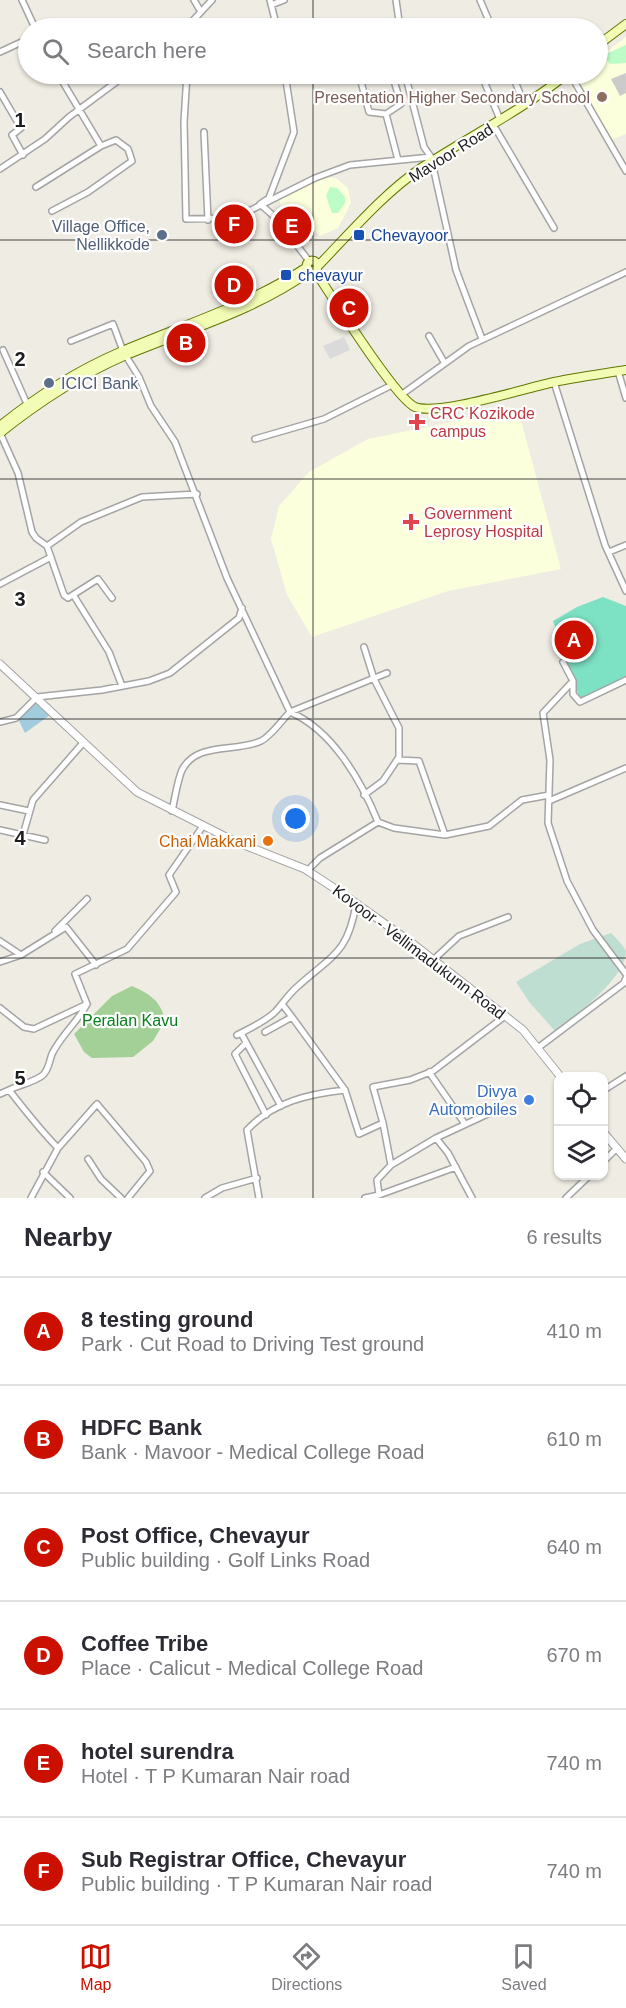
<!DOCTYPE html>
<html lang="en">
<head>
<meta charset="utf-8">
<style>
	body { margin:0; font-family:Helvetica,sans-serif; background:#f2f2f3; color:#2b2b33 }
	.controls { position:absolute; right:18px; bottom:18px; display:grid; overflow:hidden; border-radius:12px; box-shadow:0 2px 4px #0004 }
	.controls button { width:54px; height:54px; display:grid; place-items:center; padding:0; border:0; border-bottom:2px solid #e1e1e2; background:#fff; color:#2b2b33; font:30px sans-serif }
	.you { position:absolute; left:296px; top:819px; width:21px; height:21px; margin:-15px; border:4px solid #fff; border-radius:50%; background:#1a73e8; box-shadow:0 0 0 9px #1a73e833 }
	.badge { display:grid; place-items:center; width:39px; height:39px; border-radius:50%; background:#cb1000; color:#fff; font-size:20px; font-weight:700 }
	.pin { position:absolute; translate:-50% -50%; border:3px solid #fff; box-shadow:0 2px 6px #0006 }
	.list { margin:0; padding:0; list-style:none }
	h2 { display:flex; justify-content:space-between; align-items:center; height:78px; margin:0; padding:0 24px; font-size:26px }
	h2 small { font-size:20px; font-weight:400; color:#7c7c81 }
	.list li { display:grid; grid-template-columns:39px 1fr auto; gap:18px; align-items:center; box-sizing:border-box; height:108px; padding:0 24px; border-top:2px solid #e1e1e2 }
	.list b { display:block; font-size:22px; white-space:nowrap }
	.list p { margin:0; font-size:20px; white-space:nowrap; color:#7c7c81 }
	.list em { font-size:20px; font-style:normal; color:#7c7c81 }
	.icon { flex:none; width:33px; height:33px; fill:none; stroke:currentColor; stroke-width:2; stroke-linecap:round; stroke-linejoin:round }
	.map { position:relative; flex:none; width:626px; height:1198px; overflow:hidden }
	.search { position:absolute; background:#fff; box-shadow:0 2px 4px #0004; left:18px; right:18px; top:18px; height:66px; display:flex; align-items:center; gap:15px; box-sizing:border-box; padding:0 21px; border-radius:33px; color:#7c7c81; font-size:22px }
	.sheet { height:726px; background:#fff }
	nav { display:flex; justify-content:space-around; align-items:center; box-sizing:border-box; height:84px; border-top:2px solid #e1e1e2; background:#fff; font-size:16px; color:#7c7c81 }
	nav a { display:grid; justify-items:center; gap:3px }
	nav .on { color:#cb1000 }
	.map>svg:first-child { display:block }
</style>
</head>
<body>
<div class="map">
<svg width="626" height="1198" viewBox="0 0 626 1198">
	<rect width="100%" height="100%" fill="#efece3"/>
	<path fill="#dbdada" d="M344,337l6,13 -20,9 -7,-13z"/>
	<path fill="#fcffdc" d="M626,37v97l-20,8 -39,-62 9,-6h22v-16z
		M329,177l7,1 12,10 3,15 -13,25 -18,8 -12,-13 -11,1 -15,-13 -3,-12 38,-19z
		M510,407l12,17 39,145 -113,22 -136,46 -25,-42 -16,-56 8,-33 30,-34 59,-33 79,-16z"/>
	<path fill="#cbcbcb" d="M626,73v20l-6,3 -9,-17z"/>
	<path fill="#a2d096" d="M132,986c18,8 29,15 33,35l-12,20 -20,16 -41,1 -8,-6 -10,-18 38,-38z"/>
	<path fill="#bfded2" d="M611,933c5,5 12,12 15,18 0,27 -52,66 -71,80l-25,-28 -14,-21 64,-38z"/>
	<path fill="#bdfbc7" d="M626,45v18l-16,1 -4,-5 2,-6z
		M330,187l7,1 8,9v6l-7,10h-6l-6,-17z"/>
	<path fill="#7de1c3" d="M603,597l23,9v74l-45,21c-11,-27 -17,-54 -28,-80l24,-14z"/>
	<path fill="#a1ccde" d="M33,700l17,15 -25,18 -8,-16z"/>
	<g fill="none" stroke-linecap="round" stroke-linejoin="round">
		<defs>
			<path id="minor" d="M22,0l13,28
				M194,0l7,12
				M270,0l7,28
				M396,0l4,28
				M480,0l12,28
				M271,5l13,-5
				M377,22l2,6
				M347,26v2
				M186,28l26,-28
				M0,52l28,-13
				M187,74l-3,48 2,97 41,-1 20,-6 68,-34 35,-13 81,-8 -7,-10 -19,-73
				M285,74l9,58 -25,66 -9,6 16,14 33,43
				M359,74l10,38 17,2 12,46
				M481,74l18,43
				M512,74l11,27
				M570,74l56,97
				M0,92l21,36 -9,7 11,20
				M386,114l15,-10 -9,-30
				M494,126l60,102
				M204,132l4,88
				M432,162l24,108 26,69
				M0,169l45,-30 24,-22 58,-43
				M36,187l65,-41
				M52,211l36,-19 44,-31 -4,-12 -12,-9 -15,6 -43,-72
				M429,336l15,26
				M71,341l42,-17 10,27
				M3,350l24,54
				M126,356l13,21 12,29 24,36 52,136 63,134 97,-39
				M618,371l8,27
				M554,382l51,163 21,46
				M401,395l68,-49 157,-74
				M0,433l18,40 14,59 4,6 11,8 17,49 4,3 30,-19 14,19
				M255,439l69,-20 68,-34
				M47,546l34,-24 61,-25 55,-3
				M609,552l17,-7
				M0,584l51,-27
				M74,596l35,56 13,34
				M364,647l10,32 25,49v29l-16,24 -19,14
				M563,662l10,19v13l7,8 46,-22
				M573,681l-30,32 7,47 -2,63 19,58 26,49 33,44
				M0,722l16,-4 21,-21 65,-7 47,-9 21,-8 69,-55 3,-10
				M397,760l22,1 26,74
				M549,801l77,-33
				M0,805l29,6
				M172,811c3,-13 5,-29 10,-41 15,-29 53,-17 79,-29 10,-5 21,-21 29,-29 42,18 71,68 88,110l16,6 51,7 44,-9 33,-26 27,-5
				M0,830l45,10
				M23,835l10,-35 50,-57
				M307,871l13,-13 58,-36
				M55,931l32,-32
				M0,941l21,14 45,-28 30,38
				M432,961l27,-25 49,-19
				M0,962l21,-7
				M0,1008l24,19 10,2 53,-25
				M292,1017l53,73 14,44 24,-11 -10,-36 37,-7 23,-9 72,-55
				M265,1032l27,-15 -10,-13
				M241,1033l40,73
				M237,1035c13,-7 28,-13 39,-24 7,-8 13,-17 21,-24 34,-31 51,-33 59,-83
				M246,1043l-11,11 31,61
				M539,1047l85,-64 2,-5
				M429,1072l36,52
				M9,1090c10,-5 26,-8 34,-15 6,-6 6,-13 9,-21 9,-19 25,-31 35,-50l-12,-30 52,-25 49,-57 -7,-17 34,-49
				M604,1090l22,-14
				M0,1094l9,-4c16,20 31,40 49,58l-27,50
				M383,1123l8,42
				M436,1138l58,-27
				M58,1148l39,-44 49,58 4,9 -22,27
				M88,1159l13,20 20,19
				M604,1161l12,-12
				M43,1172l27,26
				M379,1195l77,-28
				M205,1198l17,-10 35,-10
				M259,1198l-12,-68c26,-28 61,-36 98,-40
				M365,1198l14,-3 -2,-15 14,-15 45,-27 12,15 24,45
				M566,1198l23,-22"/>
			<path id="tertiary" d="M0,664l137,128 97,49 71,28 35,23 72,51 111,87 37,46
				M604,1133l22,26"/>
			<path id="secondary" d="M598,45l28,-21
				M306.5 266a5.5 5.5 0 1 1 11 0a5.5 5.5 0 1 1-11 0Z
				M318,266c32,-33 65,-72 103,-98 49,-32 100,-57 146,-94
				M315,271c16,24 80,127 100,136 23,9 111,-19 139,-25 24,-5 48,-8 72,-12
				M0,426c37,-30 76,-55 120,-74 63,-27 129,-47 187,-85
				M0,433c39,-31 78,-57 124,-77 62,-26 131,-45 186,-85"/>
		</defs>
		<use href="#minor" stroke="#a4a4a4" stroke-width="8"/>
		<use href="#tertiary" stroke="#a4a4a4" stroke-width="9"/>
		<use href="#secondary" stroke="#627801" stroke-width="10"/>
		<use href="#minor" stroke="#fff" stroke-width="5"/>
		<use href="#tertiary" stroke="#fff" stroke-width="7"/>
		<use href="#secondary" stroke="#f2fcb4" stroke-width="8"/>
	</g>
	<path fill="none" stroke="#1d1d1d" stroke-width="1.5" stroke-opacity="0.55" d="M313,0v28M313,74v1124M0,240h626M0,479h626M0,719h626M0,958h626"/>
	<circle fill="#8d6e63" stroke="#fff" stroke-width="2" cx="602" cy="97" r="6"/>
	<g fill="#5c6f8a" stroke="#fff" stroke-width="2">
		<circle cx="162" cy="235" r="6"/>
		<circle cx="49" cy="383" r="6"/>
	</g>
	<g fill="#1a4fb4" stroke="#fff" stroke-width="2">
		<rect x="353" y="229" width="12" height="12" rx="3"/>
		<rect x="280" y="269" width="12" height="12" rx="3"/>
	</g>
	<g fill="#e0444e" stroke="#fff" stroke-width="2">
		<path d="M414 413h6v6h6v6h-6v6h-6v-6h-6v-6h6z"/>
		<path d="M408 513h6v6h6v6h-6v6h-6v-6h-6v-6h6z"/>
	</g>
	<circle fill="#e8710a" stroke="#fff" stroke-width="2" cx="268" cy="841" r="6"/>
	<circle fill="#3f7fe0" stroke="#fff" stroke-width="2" cx="529" cy="1100" r="6"/>
	<g text-anchor="middle" dominant-baseline="central" stroke-width="4.5" stroke-linejoin="round" paint-order="stroke">
		<g font-size="16" fill="#785e54" stroke="#fff" text-anchor="end">
			<text x="590" y="97">Presentation Higher Secondary School</text>
		</g>
		<g font-size="16" fill="#1d1d1d" stroke="#fff">
			<text transform="translate(451 153) rotate(-32)">Mavoor Road</text>
			<text transform="translate(419 952) rotate(37)">Kovoor - Vellimadukunn Road</text>
		</g>
		<g font-size="16" fill="#4e5e75" stroke="#fff" text-anchor="end">
			<text x="150" y="226">Village Office,<tspan x="150" dy="18">Nellikkode</tspan></text>
			<text x="61" y="383" text-anchor="start">ICICI Bank</text>
		</g>
		<g font-size="16" fill="#164399" stroke="#fff" text-anchor="start">
			<text x="371" y="235">Chevayoor</text>
			<text x="298" y="275">chevayur</text>
		</g>
		<g font-size="16" fill="#be3a42" stroke="#fff" text-anchor="start">
			<text x="430" y="413">CRC Kozikode<tspan x="430" dy="18">campus</tspan></text>
			<text x="424" y="513">Government<tspan x="424" dy="18">Leprosy Hospital</tspan></text>
		</g>
		<g font-size="16" fill="#c56008" stroke="#fff" text-anchor="end">
			<text x="256" y="841">Chai Makkani</text>
		</g>
		<g font-size="16" fill="#077f1b" stroke="#fff">
			<text x="130" y="1020">Peralan Kavu</text>
		</g>
		<g font-size="16" fill="#366cbe" stroke="#fff" text-anchor="end">
			<text x="517" y="1091">Divya<tspan x="517" dy="18">Automobiles</tspan></text>
		</g>
	</g>
	<g font-size="20" text-anchor="middle" font-weight="bold" fill="#1d1d1d" stroke="#fff" stroke-width="4.5" stroke-linejoin="round" paint-order="stroke">
		<text x="20" y="127">1</text>
		<text x="20" y="366">2</text>
		<text x="20" y="606">3</text>
		<text x="20" y="845">4</text>
		<text x="20" y="1085">5</text>
	</g>
</svg>
<div class="controls">
<button><svg class="icon" aria-label="locate" viewBox="0 0 24 24"><circle cx="12" cy="12" r="6"/><path d="M12 2v4M12 18v4M2 12h4M18 12h4"/></svg></button>
<button><svg class="icon" aria-label="layers" viewBox="0 0 24 24"><path d="M12 4l9 5-9 5-9-5zM3 14l9 5 9-5"/></svg></button>
</div>
<div class="you"></div>
<div class="pin badge" style="left:574px;top:640px">A</div>
<div class="pin badge" style="left:186px;top:343px">B</div>
<div class="pin badge" style="left:349px;top:308px">C</div>
<div class="pin badge" style="left:234px;top:285px">D</div>
<div class="pin badge" style="left:292px;top:226px">E</div>
<div class="pin badge" style="left:234px;top:224px">F</div>
<div class="search"><svg class="icon" aria-label="search" viewBox="0 0 24 24"><circle cx="10" cy="10" r="6"/><path d="M15 15l6 6"/></svg>Search here</div>
</div>
<section class="sheet">
<h2>Nearby<small>6 results</small></h2>
<ul class="list">
<li><span class="badge">A</span><div><b>8 testing ground</b><p>Park · Cut Road to Driving Test ground</p></div><em>410 m</em></li>
<li><span class="badge">B</span><div><b>HDFC Bank</b><p>Bank · Mavoor - Medical College Road</p></div><em>610 m</em></li>
<li><span class="badge">C</span><div><b>Post Office, Chevayur</b><p>Public building · Golf Links Road</p></div><em>640 m</em></li>
<li><span class="badge">D</span><div><b>Coffee Tribe</b><p>Place · Calicut - Medical College Road</p></div><em>670 m</em></li>
<li><span class="badge">E</span><div><b>hotel surendra</b><p>Hotel · T P Kumaran Nair road</p></div><em>740 m</em></li>
<li><span class="badge">F</span><div><b>Sub Registrar Office, Chevayur</b><p>Public building · T P Kumaran Nair road</p></div><em>740 m</em></li>
</ul>
</section>
<nav>
<a class="on"><svg class="icon" aria-label="map" viewBox="0 0 24 24"><path d="M3 6l6-2 6 2 6-2v14l-6 2-6-2-6 2zM9 4v14M15 6v14"/></svg>Map</a>
<a><svg class="icon" aria-label="directions" viewBox="0 0 24 24"><path d="M12 3l9 9-9 9-9-9zM9 14v-3h6M13 9l2 2-2 2"/></svg>Directions</a>
<a><svg class="icon" aria-label="saved" viewBox="0 0 24 24"><path d="M7 4h10v16l-5-4-5 4z"/></svg>Saved</a>
</nav>
</body>
</html>
